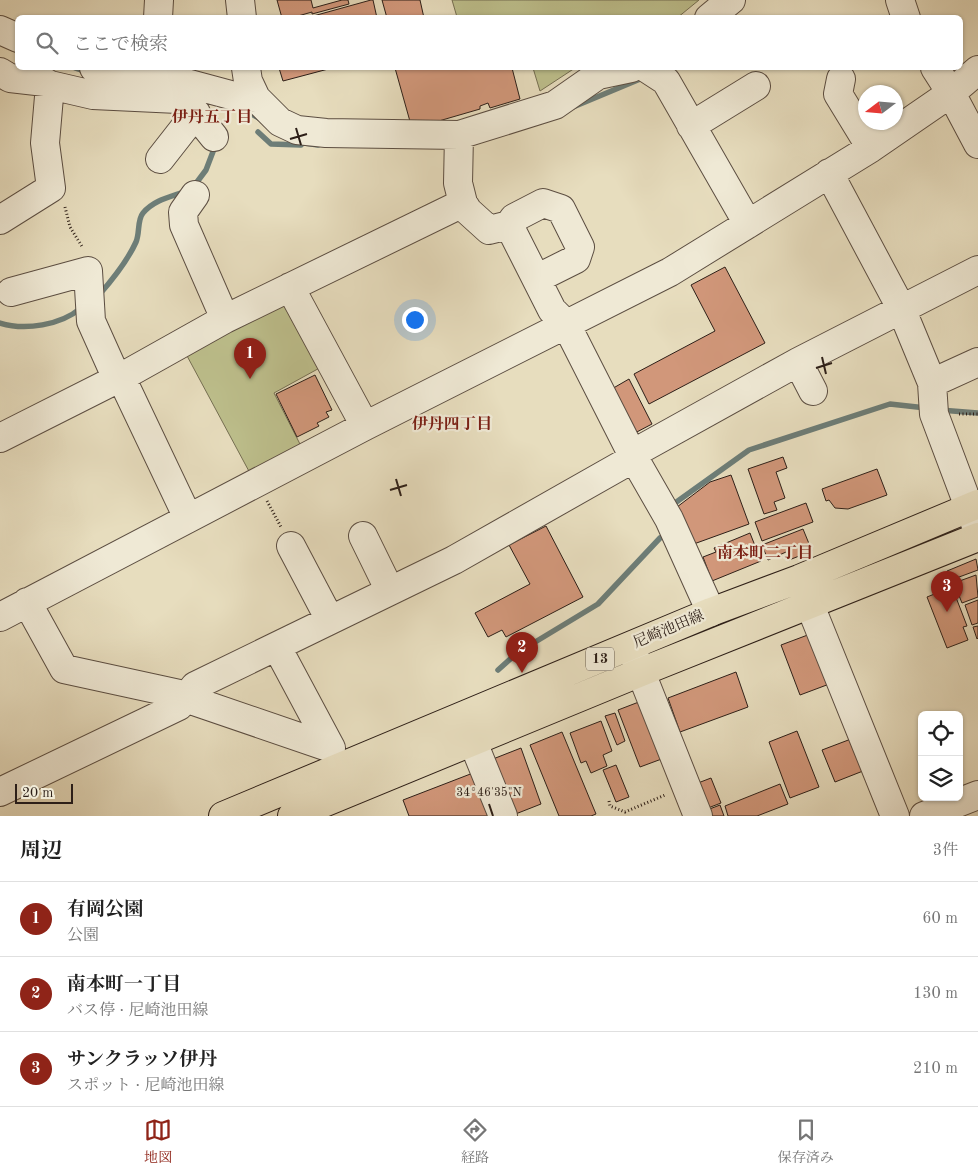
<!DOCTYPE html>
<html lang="ja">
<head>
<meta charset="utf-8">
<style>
	body { margin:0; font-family:"Old Standard TT","Noto Serif JP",serif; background:#f6f6f6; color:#222 }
	.controls { position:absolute; right:15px; bottom:15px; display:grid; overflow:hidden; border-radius:8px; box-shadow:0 1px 4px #0004 }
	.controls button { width:45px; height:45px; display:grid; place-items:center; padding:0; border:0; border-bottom:1px solid #e0e0e0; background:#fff; color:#222; font:25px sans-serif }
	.compass { position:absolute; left:858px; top:85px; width:45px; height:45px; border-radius:50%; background:#fff; box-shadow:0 1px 4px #0004; rotate:254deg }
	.scale { position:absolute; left:15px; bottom:12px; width:58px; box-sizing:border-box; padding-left:5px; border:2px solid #2d1f18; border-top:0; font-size:14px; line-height:18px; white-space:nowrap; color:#2d1f18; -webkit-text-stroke:4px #efe9d5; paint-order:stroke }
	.you { position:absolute; left:414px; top:319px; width:18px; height:18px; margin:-12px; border:4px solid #fff; border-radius:50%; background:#1a73e8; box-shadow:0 0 0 8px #1a73e833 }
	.badge { display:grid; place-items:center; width:32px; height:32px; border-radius:50%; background:#8f2418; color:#fff; font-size:16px; font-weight:700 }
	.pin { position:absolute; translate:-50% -41px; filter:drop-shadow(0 1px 2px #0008) }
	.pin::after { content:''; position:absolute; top:26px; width:18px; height:15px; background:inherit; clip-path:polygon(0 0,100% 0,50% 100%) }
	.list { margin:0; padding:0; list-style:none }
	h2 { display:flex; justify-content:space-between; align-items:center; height:65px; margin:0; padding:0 20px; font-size:21px }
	h2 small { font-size:16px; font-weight:400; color:#767676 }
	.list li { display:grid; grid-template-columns:32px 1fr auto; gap:15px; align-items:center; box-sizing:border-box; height:75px; padding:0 20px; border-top:1px solid #e0e0e0 }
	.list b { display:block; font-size:19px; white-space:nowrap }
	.list p { margin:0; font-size:16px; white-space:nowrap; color:#767676 }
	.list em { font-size:16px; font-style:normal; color:#767676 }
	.icon { flex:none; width:28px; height:28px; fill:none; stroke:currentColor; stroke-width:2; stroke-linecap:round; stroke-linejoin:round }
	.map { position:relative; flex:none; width:978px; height:816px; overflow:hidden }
	.search { position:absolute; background:#fff; box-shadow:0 1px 4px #0004; left:15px; right:15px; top:15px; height:55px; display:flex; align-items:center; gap:12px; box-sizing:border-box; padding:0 18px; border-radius:8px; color:#767676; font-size:19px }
	.sheet { height:290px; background:#fff }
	nav { display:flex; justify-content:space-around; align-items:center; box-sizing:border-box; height:70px; border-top:1px solid #e0e0e0; background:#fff; font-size:14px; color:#767676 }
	nav a { display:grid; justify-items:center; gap:2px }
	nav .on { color:#8f2418 }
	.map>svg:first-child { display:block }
</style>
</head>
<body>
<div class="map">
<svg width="978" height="816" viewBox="0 0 978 816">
	<rect width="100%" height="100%" fill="#e7ddbe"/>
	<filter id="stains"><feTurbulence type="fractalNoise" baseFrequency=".004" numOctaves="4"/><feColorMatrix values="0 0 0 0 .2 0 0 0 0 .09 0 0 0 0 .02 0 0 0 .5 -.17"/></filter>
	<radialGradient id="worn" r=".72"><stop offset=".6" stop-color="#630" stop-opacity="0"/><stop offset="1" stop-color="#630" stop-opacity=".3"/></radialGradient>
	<path fill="#bdbf8c" stroke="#756f52" d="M452,0h247l-22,18 -220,-1z
		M533,68h42l-35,23z
		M284,303l41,62 -51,28 28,55 -51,27 -65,-121z"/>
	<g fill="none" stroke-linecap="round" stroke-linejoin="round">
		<path stroke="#6d7d77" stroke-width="5.5" d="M75,68l12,4
			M240,107l22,13
			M573,107l72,-30
			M258,132l13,12 30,1
			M297,142l21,3
			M194,186l12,-16 8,-21
			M99,295c14,-16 28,-33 37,-53 4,-9 1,-22 7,-29 11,-13 27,-16 41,-21
			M0,323c25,8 61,2 81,-15
			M940,410l38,3
			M675,503l74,-53 141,-46 36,4
			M498,670l19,-17 81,-49 62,-66"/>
	</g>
	<path fill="#d1977a" stroke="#2d1f18" d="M277,0h34l2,8 29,-8h6l1,4 -37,10v-2l-21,6h-9z
		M373,0l4,18h-71l65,-18z
		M382,0h38l4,18h-37z
		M279,68h53l-49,13z
		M395,68h117l8,31 -30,9 -2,-5 -8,3v3l-55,16h-14z
		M725,267l40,76 -116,61 -15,-30 81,-43 -24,-46z
		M315,375l17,35 -6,2 3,5 -12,6 2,3 -22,11 -21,-43z
		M629,379l23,45 -19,10 -23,-44z
		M783,457l4,11 -11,4 9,26 -11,4 3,8 -13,4 -16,-45z
		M877,469l10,26 -39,14 -13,-1 -6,-8 -3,1 -4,-12z
		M731,475l18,49 -58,21 -14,-38 33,-25z
		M806,503l7,19 -51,19 -7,-19z
		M546,526l37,71 -77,40 -4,-7 -14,7 -13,-24 55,-29 -21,-39z
		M803,529l9,22 -23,9 -3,-8 -18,8 -6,-15z
		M750,533l11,28 -49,20 -9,-24 13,-5 -2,-4z
		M976,559l2,11 -27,10 -4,-9z
		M976,575l2,22 -16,6 -8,-20z
		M952,587l15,39 -4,1 5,13 -21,8 -20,-51z
		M978,600v23l-6,2 -7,-20z
		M978,626v12l-1,1 -4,-12z
		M813,633l19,50 -32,12 -19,-50z
		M736,672l12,35 -68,25 -12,-34z
		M644,700l23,57 -27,10 -22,-57z
		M615,713l10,28 -8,4 -12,-29z
		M601,721l11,30 -9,4 4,11 -16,7 -5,-12 -5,2 -11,-30z
		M797,731l22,56 -29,11 -21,-56z
		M562,732l34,82 -5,2h-32l-29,-71z
		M851,739l12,32 -28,11 -13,-32z
		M521,748l20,56 -28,11 -20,-56z
		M616,765l13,32 -13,5 -13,-32z
		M473,773l17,43h-81l-6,-16z
		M711,778l10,25 -13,5 -10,-25z
		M780,784l8,20 -31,12h-29l-3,-10z
		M720,805l4,11h-14l-3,-6z"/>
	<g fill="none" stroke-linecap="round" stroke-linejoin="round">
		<defs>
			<path id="minor" d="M240,0l2,18
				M900,0l6,18
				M158,18l1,-18
				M709,18l22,-18
				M0,30l18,8
				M94,68l36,11 28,4h28l52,14 18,1
				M246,68l2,13 8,17 24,24 17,8 29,3 133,2 96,-30 43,-30 33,-7
				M646,68l20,13 82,143
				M935,68l16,25 27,51
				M0,72l10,6 35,4 5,3
				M841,79l-3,15 33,54
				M185,101l29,36
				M691,126l65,-40
				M459,135l-1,48 5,20
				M160,159l36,-46
				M829,173l72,135 31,75 2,31 44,117
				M195,195l-12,17 1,13 41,94
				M0,220l51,-32 -6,-45 5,-58 43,10 85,4 -7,-31
				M509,225l5,-7 29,-15 18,6 19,38 -4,12 -38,19
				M290,287l75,139
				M11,292l77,-21 3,50 26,58
				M798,362l15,29
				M121,377l67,141
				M932,383l46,-21
				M0,438l125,-63 100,-56 238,-116 5,8 21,19 20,-5 43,85 14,14 68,134 35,61 42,93
				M632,454l166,-92 180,-92
				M363,536l27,55
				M291,546l39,74
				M801,583l94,233
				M27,602l37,67 115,25 6,4 146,50 -54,-101
				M0,617l365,-191 305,-154 201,-124 80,-55 27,-23
				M632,650l66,166
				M464,720l39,96
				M0,792l179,-86 16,-20 259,-126 180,-102
				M924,816l54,-21"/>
			<path id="major" d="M223,816l488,-204 88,-33 179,-75
				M292,816l349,-144 337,-135"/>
		</defs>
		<use href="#minor" stroke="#5c4e42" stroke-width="30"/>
		<use href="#major" stroke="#2d1f18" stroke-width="30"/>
		<path stroke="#2d1f18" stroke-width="3" stroke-dasharray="1 2.5" stroke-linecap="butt" d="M65,207l5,20 13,21
			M959,414h19
			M267,501l14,26
			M609,801l1,5 15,6 40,-17"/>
		<use href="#minor" stroke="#efe9d5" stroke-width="28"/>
		<use href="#major" stroke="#e7ddbe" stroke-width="28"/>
	</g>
	<path fill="none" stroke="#2d1f18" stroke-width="2" d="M296,128l5,17M290,139l17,-5M822,357l4,17M816,368l16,-5M396,479l5,17M390,490l17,-5M489,804l4,12"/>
	<g text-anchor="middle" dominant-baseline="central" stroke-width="4.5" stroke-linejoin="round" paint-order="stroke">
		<rect fill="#efe9d5" stroke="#675c51" stroke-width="1" x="586" y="647.5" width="28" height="23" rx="4"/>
		<g font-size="14" font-weight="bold" fill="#2d1f18">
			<text x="600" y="659">13</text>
		</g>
		<g font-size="15" fill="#2d1f18" stroke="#efe9d5">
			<text transform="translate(669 630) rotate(-23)">尼崎池田線</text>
		</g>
		<g font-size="16" font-weight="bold" fill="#7a1f14" stroke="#efe9d5">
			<text x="212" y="118">伊丹五丁目</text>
			<text x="452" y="425">伊丹四丁目</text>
			<text x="765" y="554">南本町二丁目</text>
		</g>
	</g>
	<g font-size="12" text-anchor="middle" fill="#2d1f18" stroke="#efe9d5" stroke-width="4.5" stroke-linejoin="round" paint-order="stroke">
		<text x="489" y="796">34°46'35"N</text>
	</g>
	<rect width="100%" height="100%" filter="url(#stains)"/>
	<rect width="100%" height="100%" fill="url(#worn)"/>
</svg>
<div class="controls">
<button><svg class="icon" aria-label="locate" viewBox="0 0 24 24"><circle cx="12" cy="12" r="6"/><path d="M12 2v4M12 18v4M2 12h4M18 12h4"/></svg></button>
<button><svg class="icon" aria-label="layers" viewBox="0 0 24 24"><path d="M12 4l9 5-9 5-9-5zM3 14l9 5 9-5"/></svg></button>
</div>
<svg class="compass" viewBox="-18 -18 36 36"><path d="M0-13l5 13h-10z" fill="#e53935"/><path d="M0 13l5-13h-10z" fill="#767676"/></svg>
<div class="scale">20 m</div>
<div class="you"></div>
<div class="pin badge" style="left:250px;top:379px">1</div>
<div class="pin badge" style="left:522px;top:673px">2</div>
<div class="pin badge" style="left:947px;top:612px">3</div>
<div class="search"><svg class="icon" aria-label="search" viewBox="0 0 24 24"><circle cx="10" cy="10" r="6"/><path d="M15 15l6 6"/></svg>ここで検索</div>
</div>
<section class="sheet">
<h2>周辺<small>3件</small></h2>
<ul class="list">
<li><span class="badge">1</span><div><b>有岡公園</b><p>公園</p></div><em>60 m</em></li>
<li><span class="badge">2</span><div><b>南本町一丁目</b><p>バス停 · 尼崎池田線</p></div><em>130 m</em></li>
<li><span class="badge">3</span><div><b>サンクラッソ伊丹</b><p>スポット · 尼崎池田線</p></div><em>210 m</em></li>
</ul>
</section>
<nav>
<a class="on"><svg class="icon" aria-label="map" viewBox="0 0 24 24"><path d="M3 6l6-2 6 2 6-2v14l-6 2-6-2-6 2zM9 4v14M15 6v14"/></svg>地図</a>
<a><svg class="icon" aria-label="directions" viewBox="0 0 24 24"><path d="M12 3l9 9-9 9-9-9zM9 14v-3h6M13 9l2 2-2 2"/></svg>経路</a>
<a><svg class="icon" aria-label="saved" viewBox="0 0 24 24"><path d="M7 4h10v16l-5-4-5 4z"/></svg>保存済み</a>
</nav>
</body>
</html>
